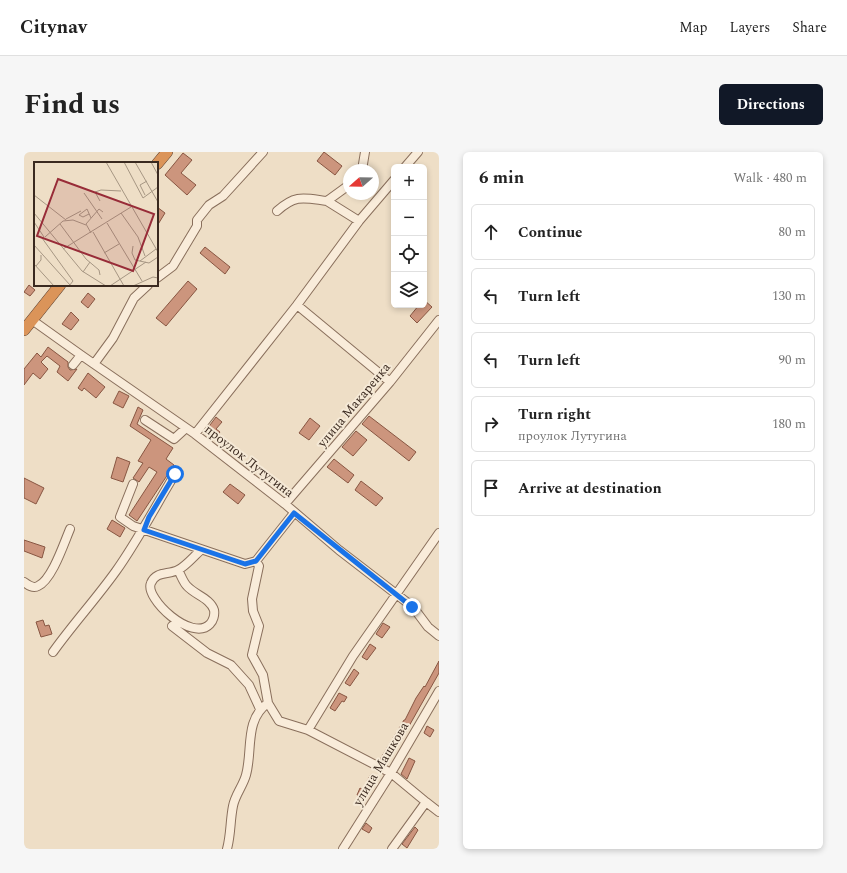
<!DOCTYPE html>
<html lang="en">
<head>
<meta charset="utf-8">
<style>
	body { margin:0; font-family:Spectral,serif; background:#f6f6f6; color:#222 }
	.controls { position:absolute; right:12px; top:12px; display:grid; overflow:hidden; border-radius:6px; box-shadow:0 2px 6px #0003 }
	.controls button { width:36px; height:36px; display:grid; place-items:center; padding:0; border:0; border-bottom:1px solid #e0e0e0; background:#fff; color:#222; font:20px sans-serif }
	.compass { position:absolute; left:319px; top:12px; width:36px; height:36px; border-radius:50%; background:#fff; box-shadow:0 2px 6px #0003; rotate:250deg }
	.stop { position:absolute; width:12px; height:12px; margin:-9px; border:3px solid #1a73e8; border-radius:50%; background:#fff }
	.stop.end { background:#1a73e8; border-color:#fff; box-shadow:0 1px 4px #0008 }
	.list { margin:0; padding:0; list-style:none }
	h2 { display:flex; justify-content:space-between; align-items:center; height:52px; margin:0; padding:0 16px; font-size:17px }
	h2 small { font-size:13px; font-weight:400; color:#767676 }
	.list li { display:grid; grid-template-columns:26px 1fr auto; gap:12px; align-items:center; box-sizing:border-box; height:56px; margin:0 8px 8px; padding:0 8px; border:1px solid #e0e0e0; border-radius:6px }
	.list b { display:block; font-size:15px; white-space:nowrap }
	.list p { margin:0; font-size:13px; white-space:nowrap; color:#767676 }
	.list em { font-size:13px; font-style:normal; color:#767676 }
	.icon { flex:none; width:22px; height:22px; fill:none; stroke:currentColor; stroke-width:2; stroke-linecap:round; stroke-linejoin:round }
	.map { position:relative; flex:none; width:415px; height:697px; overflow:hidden; border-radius:6px }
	header { display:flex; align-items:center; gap:24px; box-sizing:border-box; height:56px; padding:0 20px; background:#fff; border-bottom:1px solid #e0e0e0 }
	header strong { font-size:19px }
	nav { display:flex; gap:22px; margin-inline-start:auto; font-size:14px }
	.intro { display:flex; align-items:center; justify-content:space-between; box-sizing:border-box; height:96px; padding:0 24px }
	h1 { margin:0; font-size:28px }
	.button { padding:10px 18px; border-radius:6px; background:#111827; color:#fff; font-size:14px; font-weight:700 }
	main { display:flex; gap:24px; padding:0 24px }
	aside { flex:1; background:#fff; border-radius:6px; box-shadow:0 2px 6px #0003 }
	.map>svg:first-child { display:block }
</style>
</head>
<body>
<header>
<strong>Citynav</strong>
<nav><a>Map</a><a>Layers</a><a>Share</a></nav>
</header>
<div class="intro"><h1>Find us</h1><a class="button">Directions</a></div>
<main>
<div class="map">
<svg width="415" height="697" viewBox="0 0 415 697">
	<rect width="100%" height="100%" fill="#eedec6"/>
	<path fill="#cc957d" stroke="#885642" d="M300,0l18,14 -7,9 -18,-14z
		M159,1l9,7 -11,13 15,12 -9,10 -22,-20z
		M133,55l8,6 -8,13z
		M181,95l25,20 -5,7 -25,-21z
		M164,129l9,8 -31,37 -10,-8z
		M5,133l6,5 -5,6 -6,-4z
		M64,141l7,6 -7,9 -7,-6z
		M400,148l8,7 -15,16 -7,-7 9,-11h5z
		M47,160l8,8 -8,10 -9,-6z
		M24,195l20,15v5l2,3 7,-1 -9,12 -11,-9 3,-6 -13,-10 -6,6 7,7 -8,10 -7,-6 -9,12v-16l13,-16 4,4z
		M64,221l17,14 -9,11 -12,-10 -2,3 -4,-3z
		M95,239l10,5 -6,12 -10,-5z
		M114,255l5,3 -6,14 36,24 -7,11 8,6 -37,56 -8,-6 28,-43 -8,-5 -10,15 -6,-4 10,-15 -5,-2 13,-21 -21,-14z
		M345,264l47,36 -7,9 -47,-37z
		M192,265l6,5 -6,7 4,3 -4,5 -9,-8z
		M286,266l10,8 -11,14 -10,-7z
		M332,279l11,9 -14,16 -11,-9z
		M93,305l13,5 -7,20 -12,-4z
		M310,307l20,16 -6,8 -21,-16z
		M0,326l20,10 -8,16 -12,-6z
		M337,329l22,17 -7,8 -21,-16z
		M206,332l15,11 -7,9 -15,-12z
		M88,368l13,8 -5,9 -13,-8z
		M0,388l21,7 -3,11 -18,-7z
		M19,468l2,6 4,-1 3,9 -11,3 -5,-15z
		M359,471l7,4 -8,11 -6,-4z
		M346,492l6,4 -9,12 -5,-3z
		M415,509v12l-39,69 -14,22 -7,-3 25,-41h1l11,-22 8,-12 1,1z
		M330,517l5,4 -9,13 -5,-3z
		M315,541l8,4 -3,5 -2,-1 -7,10 -5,-3z
		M403,574l7,4 -4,7 -6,-4z
		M385,606l6,3 -8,18 -6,-5z
		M347,622l6,4 -4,7 -6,-4z
		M336,636l6,4 -3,6 -6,-3z
		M342,671l6,5 -3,5 -7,-4z
		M391,675l3,3 -11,18 -5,-4z"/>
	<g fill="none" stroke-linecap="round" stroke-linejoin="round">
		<defs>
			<path id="minor" d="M381,15l13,-15
				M338,18l3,-18
				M303,49l32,20
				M253,59c19,-17 27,-13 50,-10l22,-16
				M133,126l16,-12 24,-40v-6l12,-15 14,-9 40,-44
				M273,153l93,77
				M8,168l49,35 114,79 90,70 54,46 74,57 15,20 11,9
				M70,212l19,-26 21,-40 14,-13
				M49,213l8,-10
				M121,268l29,19 12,-11
				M171,282l102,-129 62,-84 35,-41
				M109,332l-13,33 13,9 112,38 11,-3 38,-48
				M261,352l105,-122 49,-62
				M232,409l3,5 -7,33 1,12 6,15 -7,29 11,20 5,28 11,18 29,9 83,43 35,29
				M154,418c3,5 5,12 9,16 8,9 23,12 27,24 1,5 -1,11 -4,14 -18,19 -66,-26 -59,-41 5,-12 17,-8 27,-13 8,-4 16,-14 23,-20
				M0,430c4,3 9,7 14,4 14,-6 26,-43 32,-57
				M148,474l35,27 24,12 18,20 11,24
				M29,500c20,-28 43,-53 63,-81 22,-31 39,-64 59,-97
				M284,578l45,-74 86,-123
				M203,697c4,-15 3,-28 6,-43 2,-11 10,-20 13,-31 7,-25 -2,-55 22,-72
				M319,697l48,-76 48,-82
				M368,697l34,-47 13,10"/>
			<path id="highway" d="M133,12l10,-12
				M0,178l36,-45"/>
		</defs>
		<use href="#minor" stroke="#896f5c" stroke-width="10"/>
		<use href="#highway" stroke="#573e30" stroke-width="12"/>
		<use href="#minor" stroke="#f9ecda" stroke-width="8"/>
		<use href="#highway" stroke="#db9459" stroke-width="11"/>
	</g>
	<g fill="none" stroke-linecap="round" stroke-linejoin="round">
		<path stroke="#1a73e8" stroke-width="5" d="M151,322l-26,43 -5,13 101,34 11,-3 38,-48 118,94"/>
	</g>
	<g text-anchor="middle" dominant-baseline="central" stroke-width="4" stroke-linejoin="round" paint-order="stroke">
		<g font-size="13" fill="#3a291f" stroke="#f5e9d6">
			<text transform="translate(330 253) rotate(-50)">улица Макаренка</text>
			<text transform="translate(225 309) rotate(38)">проулок Лутугина</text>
			<text transform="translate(357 612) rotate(-59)">улица Машкова</text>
		</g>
	</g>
	<g transform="translate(10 10)">
		<rect width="124" height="124" fill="#eedec6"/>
		<path fill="none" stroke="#a69683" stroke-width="1" d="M72,0l52,90M90,0l19,36 15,-11M101,0l23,40M117,0l7,13M50,31l18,26M0,33l32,25M111,33l-5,-10 7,-4M66,39l-5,-9 6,-2 20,1M0,51l48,58 24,15M87,51l17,24 7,19M55,52l-6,3 -4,-2 8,-6 4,9M32,57l15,-8M0,60l10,15 -2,1 31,43 -4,5M73,61l35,58M26,62l26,35 13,11 1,5M59,70l31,54M57,71l-5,-9 13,-15 4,3M11,75l18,-16 10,-1 13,5M0,83l36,40M99,84l-1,7 3,7 14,3 9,-6M29,87l68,-42M70,91l15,-9M106,99l16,-12M0,102l20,22M2,104l5,-6v-5M49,110l7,-10M76,124l36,-24M99,124l20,-9 5,1"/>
		<path fill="#982c38" fill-opacity="0.15" stroke="#982c38" stroke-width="2" d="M24,17l96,35 -21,57 -96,-35z"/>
		<rect width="124" height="124" fill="none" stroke="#3a291f" stroke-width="2"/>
	</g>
</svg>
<div class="controls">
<button>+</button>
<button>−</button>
<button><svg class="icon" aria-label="locate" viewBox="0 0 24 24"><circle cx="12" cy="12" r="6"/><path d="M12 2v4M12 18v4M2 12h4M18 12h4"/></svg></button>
<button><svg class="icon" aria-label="layers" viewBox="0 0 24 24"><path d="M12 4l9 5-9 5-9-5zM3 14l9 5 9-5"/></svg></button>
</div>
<svg class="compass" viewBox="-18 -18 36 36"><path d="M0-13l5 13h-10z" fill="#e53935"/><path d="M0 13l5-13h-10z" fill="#767676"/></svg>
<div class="stop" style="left:151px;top:322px"></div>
<div class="stop end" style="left:388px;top:455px"></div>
</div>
<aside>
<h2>6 min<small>Walk · 480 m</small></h2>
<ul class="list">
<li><svg class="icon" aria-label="ahead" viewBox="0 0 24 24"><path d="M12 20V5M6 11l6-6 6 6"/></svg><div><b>Continue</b></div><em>80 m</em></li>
<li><svg class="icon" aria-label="left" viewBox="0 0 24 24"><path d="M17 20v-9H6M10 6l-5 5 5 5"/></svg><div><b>Turn left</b></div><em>130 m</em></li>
<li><svg class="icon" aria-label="left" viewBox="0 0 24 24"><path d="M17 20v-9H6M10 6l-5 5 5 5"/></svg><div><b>Turn left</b></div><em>90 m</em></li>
<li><svg class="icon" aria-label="right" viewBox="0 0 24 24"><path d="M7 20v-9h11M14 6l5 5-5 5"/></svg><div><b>Turn right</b><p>проулок Лутугина</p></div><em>180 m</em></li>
<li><svg class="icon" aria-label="arrive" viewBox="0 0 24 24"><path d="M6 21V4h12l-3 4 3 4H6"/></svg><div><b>Arrive at destination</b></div></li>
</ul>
</aside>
</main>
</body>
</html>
